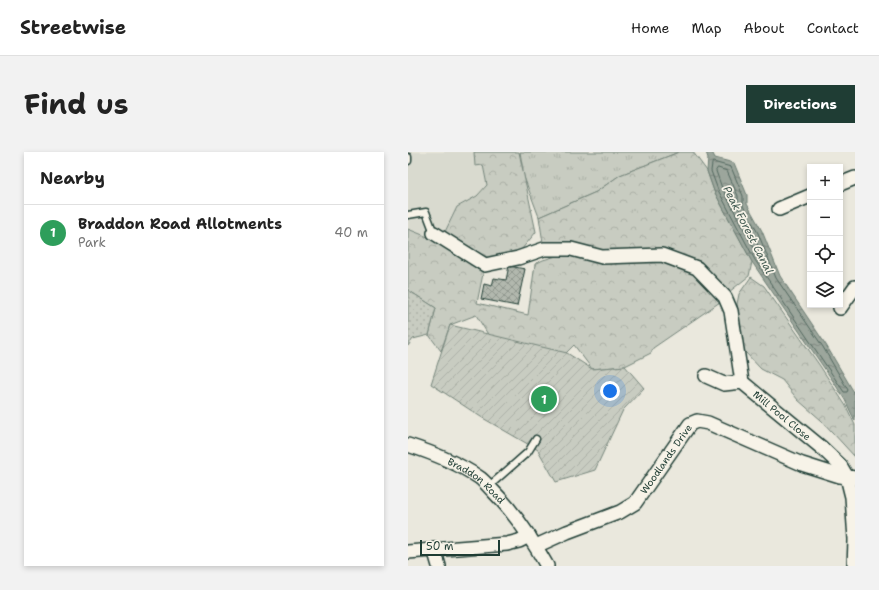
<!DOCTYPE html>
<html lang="en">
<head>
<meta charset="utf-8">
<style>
	body { margin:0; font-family:"Shantell Sans",sans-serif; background:#f2f2f2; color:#222 }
	.controls { position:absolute; right:12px; top:12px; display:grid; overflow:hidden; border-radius:0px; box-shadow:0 2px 6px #0003 }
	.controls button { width:36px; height:36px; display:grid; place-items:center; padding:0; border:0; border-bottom:1px solid #e0e0e0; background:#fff; color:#222; font:20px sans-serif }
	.scale { position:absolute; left:12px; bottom:10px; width:80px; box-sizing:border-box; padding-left:4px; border:2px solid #1f3d34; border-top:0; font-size:11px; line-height:14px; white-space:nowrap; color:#1f3d34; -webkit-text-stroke:3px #f7f3e8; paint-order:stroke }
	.you { position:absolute; left:202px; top:239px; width:14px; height:14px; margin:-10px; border:3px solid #fff; border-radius:50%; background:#1a73e8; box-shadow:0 0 0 6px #1a73e833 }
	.badge { display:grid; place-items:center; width:26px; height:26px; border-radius:50%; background:#1f3d34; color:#fff; font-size:13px; font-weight:700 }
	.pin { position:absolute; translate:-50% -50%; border:2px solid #fff; box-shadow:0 1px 4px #0006 }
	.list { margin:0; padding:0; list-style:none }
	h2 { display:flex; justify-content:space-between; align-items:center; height:52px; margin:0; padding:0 16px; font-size:17px }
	h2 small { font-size:13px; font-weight:400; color:#767676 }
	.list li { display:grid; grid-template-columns:26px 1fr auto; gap:12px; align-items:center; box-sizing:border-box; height:56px; padding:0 16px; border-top:1px solid #e0e0e0 }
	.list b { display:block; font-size:15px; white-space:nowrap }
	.list p { margin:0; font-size:13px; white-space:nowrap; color:#767676 }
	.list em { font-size:13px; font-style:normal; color:#767676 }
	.icon { flex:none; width:22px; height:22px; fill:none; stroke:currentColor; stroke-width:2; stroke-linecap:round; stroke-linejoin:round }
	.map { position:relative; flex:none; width:447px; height:414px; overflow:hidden; border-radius:0px }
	header { display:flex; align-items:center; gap:24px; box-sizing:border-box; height:56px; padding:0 20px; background:#fff; border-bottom:1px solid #e0e0e0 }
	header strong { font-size:19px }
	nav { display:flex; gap:22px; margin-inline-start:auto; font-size:14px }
	.intro { display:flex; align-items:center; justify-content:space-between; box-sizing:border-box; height:96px; padding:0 24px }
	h1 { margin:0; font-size:28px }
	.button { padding:10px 18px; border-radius:0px; background:#1f3d34; color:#fff; font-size:14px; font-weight:700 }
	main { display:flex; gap:24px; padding:0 24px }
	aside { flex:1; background:#fff; border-radius:0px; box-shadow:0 2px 6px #0003 }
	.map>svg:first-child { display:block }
</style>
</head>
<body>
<header>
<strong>Streetwise</strong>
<nav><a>Home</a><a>Map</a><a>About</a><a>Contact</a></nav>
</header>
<div class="intro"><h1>Find us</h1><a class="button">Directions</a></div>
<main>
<aside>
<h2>Nearby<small></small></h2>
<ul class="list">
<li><span class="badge" style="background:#2e9e5b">1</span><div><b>Braddon Road Allotments</b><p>Park</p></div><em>40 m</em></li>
</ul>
</aside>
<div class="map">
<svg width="447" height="414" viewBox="0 0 447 414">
	<defs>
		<pattern id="grass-tufts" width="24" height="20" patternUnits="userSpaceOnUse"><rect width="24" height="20" fill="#c8ccc1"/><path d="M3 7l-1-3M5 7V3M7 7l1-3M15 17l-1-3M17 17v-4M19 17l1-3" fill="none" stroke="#abb0a6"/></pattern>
		<pattern id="forest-crowns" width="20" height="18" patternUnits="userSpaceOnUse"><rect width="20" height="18" fill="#c8ccc1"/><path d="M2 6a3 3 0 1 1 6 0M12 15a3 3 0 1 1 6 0" fill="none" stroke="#abb0a6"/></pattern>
		<pattern id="park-dots" width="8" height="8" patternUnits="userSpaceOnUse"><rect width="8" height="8" fill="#c8ccc1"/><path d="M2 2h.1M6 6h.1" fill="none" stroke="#abb0a6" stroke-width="1.8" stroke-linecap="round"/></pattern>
		<pattern id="garden-furrows" width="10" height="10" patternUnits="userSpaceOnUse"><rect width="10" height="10" fill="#c8ccc1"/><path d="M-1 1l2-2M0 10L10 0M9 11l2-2" fill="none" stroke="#abb0a6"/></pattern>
		<pattern id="water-ripples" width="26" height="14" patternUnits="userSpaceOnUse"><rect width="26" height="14" fill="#9ca69c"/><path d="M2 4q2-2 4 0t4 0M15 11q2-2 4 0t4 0" fill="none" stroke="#7f8880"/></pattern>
		<pattern id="building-cross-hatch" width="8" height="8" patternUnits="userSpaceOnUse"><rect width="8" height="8" fill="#b2b8ae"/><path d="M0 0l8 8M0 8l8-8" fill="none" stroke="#90978e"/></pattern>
	</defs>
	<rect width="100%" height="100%" fill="#eae8dd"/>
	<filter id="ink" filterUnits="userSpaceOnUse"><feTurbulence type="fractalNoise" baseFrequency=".025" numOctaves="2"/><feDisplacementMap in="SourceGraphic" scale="8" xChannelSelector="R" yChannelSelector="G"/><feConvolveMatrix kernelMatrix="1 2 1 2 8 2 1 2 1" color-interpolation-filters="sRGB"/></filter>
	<g filter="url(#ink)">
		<path fill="#d9dacf" d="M0,0h66l1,14 8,-1 4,20 -10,11 -20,11 -17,35 -32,-13z"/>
		<path fill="url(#grass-tufts)" stroke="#74847a" d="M112,0h159l-59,23 -24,17 -57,25 -15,-40z"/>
		<path fill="url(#forest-crowns)" stroke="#74847a" d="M66,0h45l17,80 -20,24 -31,6 -42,-26 14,-29 20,-11 10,-11 -4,-20 -8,1z
			M271,0h14l14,19 7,20 38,71 -3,14 -20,16 -66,-39 -119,-4 -5,-32 57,-25 24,-17z
			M0,77l32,13 44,27 -7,34 51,12 7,-51 8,-4 27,-8 93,7 35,15 22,28 -67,46 -2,5 -26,13 -33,3 -18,-24 -10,10 -70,-11 -18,-29 -26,10 -9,26 -12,-16 7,-27 -28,-18z
			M343,125l13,9 56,80 26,40 9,19v32l-34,-37 -23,-20 -16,-20 -21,-11 -16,-17 -3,-10 -5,-38 2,-10z"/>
		<path fill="url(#park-dots)" stroke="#74847a" d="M0,138l28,18 -7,27 -16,4 -5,7z"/>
		<path fill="url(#garden-furrows)" stroke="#74847a" d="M42,173l117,28 25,16 33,-3 19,22 -21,22 -28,60 -39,12 -18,-32 -57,-33 -50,-33z"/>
		<path fill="url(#water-ripples)" stroke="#6a7c72" d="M298,0h6l3,6 19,5 13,32v9l15,27 18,45 46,69 29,49v27l-10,-21 -12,-19 -81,-119 -38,-71 -7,-20 1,-13z"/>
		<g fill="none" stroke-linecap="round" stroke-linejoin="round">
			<path stroke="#51675e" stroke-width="1" d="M305,10l18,5 12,29v10l15,27 18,45 47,69 25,43 -1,2h-3l-89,-132 -37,-70 -7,-19 1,-7z
				M310,16l9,3 11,25v11l16,28 5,14 -1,2 -3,-1 -33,-62 -6,-17z"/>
		</g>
		<path fill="url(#building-cross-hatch)" stroke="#1f3d34" d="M101,114l16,3 -8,37 -36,-7 3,-15 8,2 2,-8 12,2z"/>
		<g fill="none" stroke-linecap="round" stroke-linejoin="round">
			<defs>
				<path id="service" d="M0,5v4
					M0,63l18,-3 8,21
					M80,335l40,-35 8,-13"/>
				<g id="minor">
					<path d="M432,32l15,-6"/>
					<path d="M371,57l31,-13"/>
					<path d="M26,81l51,32 33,-7 26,-9h27l31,8 60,-2 35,13 28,29 6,14 11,71"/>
					<path d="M432,156l15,-21"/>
					<path id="s1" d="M298,224l18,8 18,-2 80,66 18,17 7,12 5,20 3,42"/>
					<path id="s2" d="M0,293c25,8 50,18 72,33 5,4 9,9 13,13 22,22 39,48 54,75"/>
					<path id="s3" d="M128,394l31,-14 53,-20 15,-9 55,-79 7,-3 11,2 94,41 38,12 15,2"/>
					<path d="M26,397l5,17"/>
					<path d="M0,400l99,-8 12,-3 10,-5"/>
					<path d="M446,414l1,-25"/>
				</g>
			</defs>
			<use href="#service" stroke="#1f3d34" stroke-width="9"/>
			<use href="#minor" stroke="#1f3d34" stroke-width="16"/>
			<use href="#service" stroke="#f7f3e8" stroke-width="6"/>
			<use href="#minor" stroke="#f7f3e8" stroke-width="13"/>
		</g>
	</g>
	<g text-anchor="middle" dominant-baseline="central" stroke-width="3.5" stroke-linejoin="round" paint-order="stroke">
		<g font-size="10" fill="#1f3d34" stroke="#f7f3e8">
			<text stroke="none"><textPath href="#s1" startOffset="90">Mill Pool Close</textPath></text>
			<text stroke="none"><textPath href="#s3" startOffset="162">Woodlands Drive</textPath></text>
			<text stroke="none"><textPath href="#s2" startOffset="78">Braddon Road</textPath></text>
		</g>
		<g font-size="11" font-style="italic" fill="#445c53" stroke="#f7f3e8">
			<text transform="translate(340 78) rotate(63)">Peak Forest Canal</text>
		</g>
	</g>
</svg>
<div class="controls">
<button>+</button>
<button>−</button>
<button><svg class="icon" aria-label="locate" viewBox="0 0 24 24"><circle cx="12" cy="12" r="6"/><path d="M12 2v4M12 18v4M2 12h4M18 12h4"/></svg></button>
<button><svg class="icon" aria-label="layers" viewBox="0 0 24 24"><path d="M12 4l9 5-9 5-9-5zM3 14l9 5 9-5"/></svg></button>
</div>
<div class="scale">50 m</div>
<div class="you"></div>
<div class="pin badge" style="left:136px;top:247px;background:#2e9e5b">1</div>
</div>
</main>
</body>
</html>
